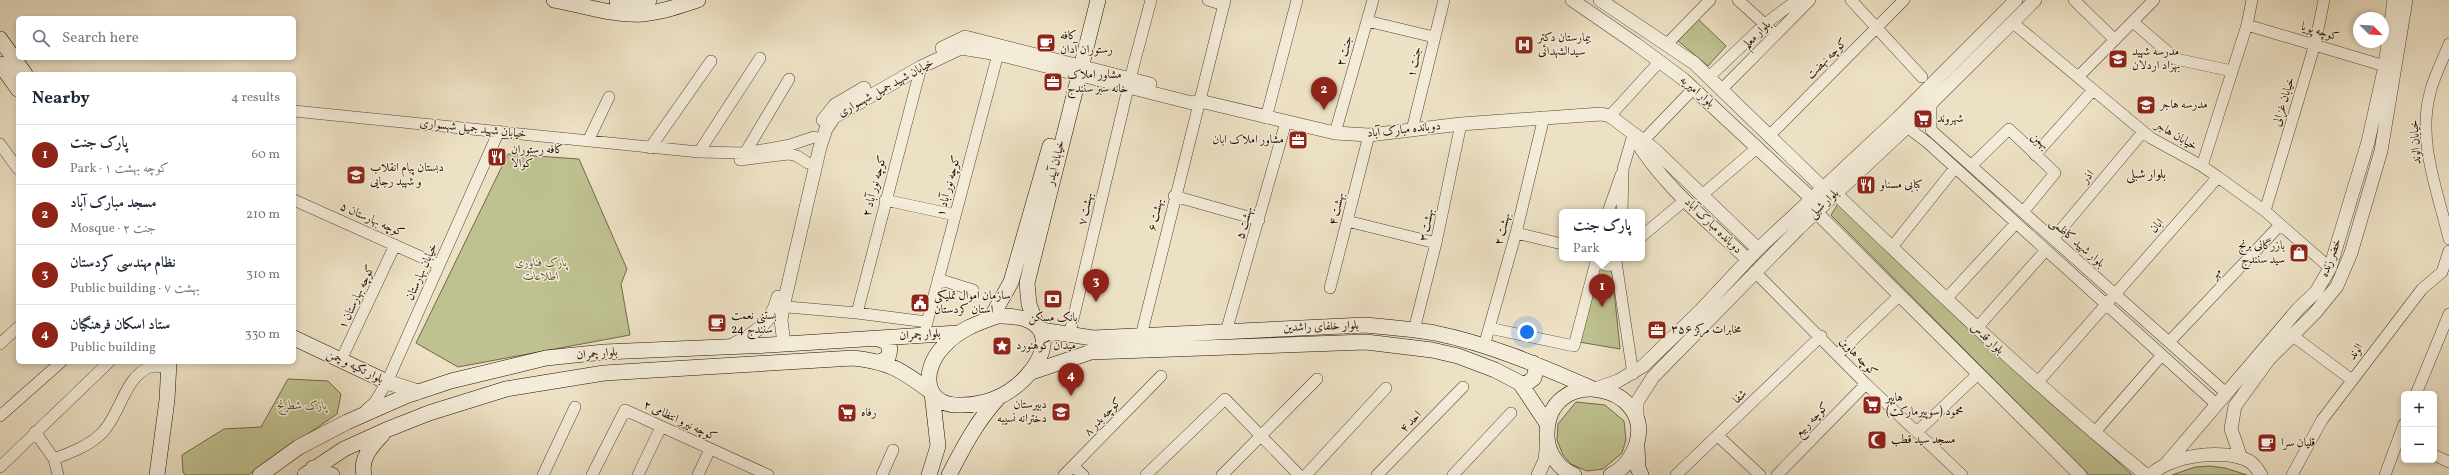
<!DOCTYPE html>
<html lang="en">
<head>
<meta charset="utf-8">
<style>
	body { margin:0; font-family:Vollkorn,Amiri,serif; background:#f6f6f7; color:#1f2937 }
	.controls { position:absolute; right:12px; bottom:12px; display:grid; overflow:hidden; border-radius:6px; box-shadow:0 2px 6px #0003 }
	.controls button { width:36px; height:36px; display:grid; place-items:center; padding:0; border:0; border-bottom:1px solid #e0e1e3; background:#fff; color:#1f2937; font:20px sans-serif }
	.compass { position:absolute; left:2353px; top:12px; width:36px; height:36px; border-radius:50%; background:#fff; box-shadow:0 2px 6px #0003; rotate:114deg }
	.you { position:absolute; left:1527px; top:332px; width:14px; height:14px; margin:-10px; border:3px solid #fff; border-radius:50%; background:#1a73e8; box-shadow:0 0 0 6px #1a73e833 }
	.badge { display:grid; place-items:center; width:26px; height:26px; border-radius:50%; background:#8f2418; color:#fff; font-size:13px; font-weight:700 }
	.pin { position:absolute; translate:-50% -33px; filter:drop-shadow(0 1px 2px #0008) }
	.pin::after { content:''; position:absolute; top:21px; width:14px; height:12px; background:inherit; clip-path:polygon(0 0,100% 0,50% 100%) }
	.popup { position:absolute; left:1559px; top:209px; width:86px; height:52px; box-sizing:border-box; display:grid; place-content:center; border-radius:6px; background:#fff; filter:drop-shadow(0 1px 3px #0005); font-size:13px; white-space:nowrap; color:#747a83 }
	.popup b { font-size:15px; color:#1f2937 }
	.popup::after { content:''; position:absolute; left:50%; top:100%; margin-left:-8px; border:8px solid transparent; border-top-color:#fff }
	.list { margin:0; padding:0; list-style:none }
	h2 { display:flex; justify-content:space-between; align-items:center; height:52px; margin:0; padding:0 16px; font-size:17px }
	h2 small { font-size:13px; font-weight:400; color:#747a83 }
	.list li { display:grid; grid-template-columns:26px 1fr auto; gap:12px; align-items:center; box-sizing:border-box; height:60px; padding:0 16px; border-top:1px solid #e0e1e3 }
	.list b { display:block; font-size:15px; white-space:nowrap }
	.list p { margin:0; font-size:13px; white-space:nowrap; color:#747a83 }
	.list em { font-size:13px; font-style:normal; color:#747a83 }
	.icon { flex:none; width:22px; height:22px; fill:none; stroke:currentColor; stroke-width:2; stroke-linecap:round; stroke-linejoin:round }
	.map { position:relative; flex:none; width:2449px; height:475px; overflow:hidden }
	.search { position:absolute; background:#fff; box-shadow:0 2px 6px #0003; left:16px; top:16px; width:280px; height:44px; display:flex; align-items:center; gap:10px; box-sizing:border-box; padding:0 14px; border-radius:6px; color:#747a83; font-size:15px }
	.panel { position:absolute; background:#fff; box-shadow:0 2px 6px #0003; left:16px; top:72px; width:280px; height:292px; border-radius:6px }
	.map>svg:first-child { display:block }
</style>
</head>
<body>
<div class="map">
<svg width="2449" height="475" viewBox="0 0 2449 475">
	<rect width="100%" height="100%" fill="#ede1c5"/>
	<filter id="stains"><feTurbulence type="fractalNoise" baseFrequency=".005" numOctaves="4"/><feColorMatrix values="0 0 0 0 .2 0 0 0 0 .09 0 0 0 0 .02 0 0 0 .5 -.17"/></filter>
	<radialGradient id="worn" r=".72"><stop offset=".6" stop-color="#630" stop-opacity="0"/><stop offset="1" stop-color="#630" stop-opacity=".3"/></radialGradient>
	<path fill="#bfc190" stroke="#726848" d="M1697,18l29,28 -18,20 -31,-26z
		M508,154l71,5 48,110 -6,15 9,51 -172,32 -42,-24z
		M1839,202l293,273h-43l-258,-260z
		M1599,268l13,3 8,78 -41,-7z
		M288,379l40,2 13,13 -4,20 -89,61h-63l-2,-3 -1,-17 42,-26 37,-2z
		M1576,402l29,3 19,16 2,19 -4,13 -19,16 -16,2 -16,-7 -8,-9 -6,-15 1,-16z
		M2210,466l15,2 22,7h-75l23,-8z"/>
	<g fill="none" stroke-linecap="round" stroke-linejoin="round">
		<defs>
			<path id="minor" d="M1208,0l16,5
				M1738,0l32,29
				M1851,0l71,77
				M2074,0l41,40
				M1367,21l67,16
				M2012,22l139,116 51,28 16,11 47,34 65,57
				M2133,22l43,37 56,12
				M2247,25l138,41
				M1667,44l43,-44
				M2449,44c-6,16 -15,32 -19,49 -13,49 8,99 19,146
				M1709,77l56,-53 32,-24
				M2078,77l76,-77
				M1130,79l21,-79
				M1722,89l88,-89
				M1931,104v26l295,263
				M294,111l405,41 46,1 45,-8 24,-8
				M1610,116l50,-55
				M1266,118l31,-118
				M1907,127l21,16 288,261
				M1412,130l32,-130
				M1335,133l38,-133
				M1769,136l135,-136
				M588,141l21,-44
				M1643,141l51,-53
				M0,144l18,25
				M650,148l61,-87
				M699,152l61,-94
				M745,153l44,-74
				M2035,155l58,-65
				M740,160l49,-6 8,2 11,7
				M1971,166l38,-37 46,44 -32,39
				M2202,166l45,-141 5,-25
				M1702,195l56,-48
				M1174,196l85,24
				M294,200l145,65
				M885,200l70,15
				M2265,211l50,-167 9,-44
				M1608,212l13,-37
				M1622,212l1,-43 10,-34
				M1347,221l89,22
				M1516,233l46,11
				M1642,236l43,-36
				M2053,239l90,-107
				M1892,247l63,-79
				M1598,258c3,7 9,9 16,6l4,-6
				M1616,262l17,112
				M1755,272l111,112 96,91
				M938,279l35,11
				M1330,288l39,-153
				M1946,299l70,-76
				M776,306l81,7 70,9
				M857,313l64,-246
				M926,326l72,-272
				M1489,328l85,18 23,-88
				M1976,329l70,-79
				M1414,330l22,-87 25,-119
				M1226,332l60,-210
				M1069,336l59,-248
				M1141,336l84,-336
				M2293,336l59,44
				M2170,341l110,-116
				M0,344l18,-17
				M1484,346l32,-113 28,-116
				M1838,354l62,-59
				M341,360l54,-115
				M2037,383l181,-206
				M2416,394l33,-80
				M365,411l10,-9 12,-20 112,-251
				M0,416l61,-54
				M1918,431l61,-58
				M35,432l19,27 4,16
				M2094,433l68,-78
				M1718,436l42,39
				M2434,455l15,7
				M54,459c16,-6 35,-13 48,-26 19,-19 22,-56 48,-66 5,-2 13,0 18,1
				M1073,466l10,9
				M0,467l109,-105
				M543,475l32,-68
				M592,475l33,-65 143,65
				M638,475l23,-48
				M698,475l12,-26
				M882,475l11,-25
				M1064,475l97,-99
				M1146,475l79,-76 74,76
				M1222,475l95,-96
				M1306,475l80,-87
				M1377,475l86,-88
				M1453,475l58,-62
				M1676,475l145,-139
				M1777,475l89,-91
				M2292,475l30,-55 100,-131 20,-17 7,-21
				M2385,475l19,-51"/>
			<path id="tertiary" d="M1572,0l64,44 47,35 128,119
				M1600,0l94,63 128,124
				M942,48l23,-11 185,47
				M823,120l12,-15 29,-17
				M1635,139c28,47 74,83 113,121
				M1836,194c101,97 201,193 310,281
				M1816,212l264,263
				M784,344l-3,-24 2,-13 37,-160 6,-18 8,-12 87,-50 40,-19 37,6 194,49 8,-2 135,32 34,2 92,-11 140,-10 9,2 44,33 104,100
				M730,346c23,-11 42,-23 48,-49
				M1598,388l20,-7 25,-15 58,-56 57,-61 140,-131 118,-118
				M1637,421v-19l16,-25 145,-148 109,-102 128,-127
				M2241,458l-10,-29 4,-23 34,-47 46,-46 22,-27 14,-33 30,-102 25,-151
				M2166,464l133,-156 17,-16 14,-24 38,-126 17,-76 9,-66
				M1538,475l7,-15 2,-19
				M2151,475c19,-20 74,-27 98,-14 5,3 9,9 12,14"/>
			<path id="secondary" d="M554,0c28,5 60,16 89,14 19,-2 37,-8 55,-14
				M617,1l18,2 14,-3
				M0,39l25,35
				M0,64l18,25
				M998,316c77,-2 42,65 -4,83 -10,4 -21,6 -32,6 -39,2 -41,-35 -19,-58 15,-17 34,-24 55,-31z
				M991,318l20,-36 39,-136
				M1037,326l-8,-22 -2,-21 71,-283
				M1041,330l52,8 272,-13c23,2 47,4 70,8 54,11 106,33 156,55
				M294,338l93,44 31,10
				M878,339l9,3 3,7 -2,9 -8,4
				M1029,373l62,-21 275,-10 66,8 26,6 37,14 25,13 28,42
				M1520,383l6,1 8,-6 2,-10 -3,-5
				M1637,447l1,21 3,7
				M313,468l19,7
				M157,475l10,-75 2,-38
				M260,475l39,-28 48,-25 59,-26 45,-15 95,-23 58,-6 165,-7 189,-12
				M305,475l39,-26 42,-19 43,-17 77,-24 98,-16 249,-15c37,4 48,12 77,33
				M364,475c-4,-17 7,-28 18,-40
				M929,475l9,-29 -6,-53
				M949,475c15,-29 28,-54 50,-78
				M1574,475c-15,-6 -26,-21 -27,-38 -2,-75 110,-54 89,9 -5,13 -12,23 -25,29"/>
		</defs>
		<use href="#minor" stroke="#584431" stroke-width="12"/>
		<use href="#tertiary" stroke="#584431" stroke-width="14"/>
		<use href="#secondary" stroke="#261000" stroke-width="16"/>
		<use href="#minor" stroke="#f3ecd9" stroke-width="11"/>
		<use href="#tertiary" stroke="#f3ecd9" stroke-width="13"/>
		<use href="#secondary" stroke="#f3ecd9" stroke-width="15"/>
	</g>
	<defs>
		<symbol id="cafe-square" viewBox="-11 -11 22 22"><rect x="-9" y="-9" width="18" height="18" rx="4" fill="#8f2418" stroke="#f3ecd9"/><path d="M-5.5-4.5H6V0H3Q3 3.5 0 3.5H-2.5Q-5.5 3.5-5.5 0ZM3-3.2v2h1.7v-2ZM-6 4.5H4V6H-6Z" fill="#fff"/></symbol>
		<symbol id="hospital-square" viewBox="-11 -11 22 22"><rect x="-9" y="-9" width="18" height="18" rx="4" fill="#8f2418" stroke="#f3ecd9"/><path d="M-5-5h3v3.5h4V-5h3V5h-3V1.5h-4V5h-3Z" fill="#fff"/></symbol>
		<symbol id="school-square" viewBox="-11 -11 22 22"><rect x="-9" y="-9" width="18" height="18" rx="4" fill="#8f2418" stroke="#f3ecd9"/><path d="M0-5L7-2L0 1L-7-2ZM-4 1L0 2.5L4 1V4Q0 6-4 4Z" fill="#fff"/></symbol>
		<symbol id="office-square" viewBox="-11 -11 22 22"><rect x="-9" y="-9" width="18" height="18" rx="4" fill="#8f2418" stroke="#f3ecd9"/><path d="M-6-3h4V-5.5h4V-3h4V5H-6ZM-1-4.5V-3h2v-1.5ZM-6 0V1H6V0Z" fill="#fff"/></symbol>
		<symbol id="supermarket-square" viewBox="-11 -11 22 22"><rect x="-9" y="-9" width="18" height="18" rx="4" fill="#8f2418" stroke="#f3ecd9"/><path d="M-6-5.5h2.5l.6 2H6L4.5 2H-2.5L-4.4-4H-6ZM-1.5 3.2a1.3 1.3 0 1 0 .1 0ZM3 3.2a1.3 1.3 0 1 0 .1 0Z" fill="#fff"/></symbol>
		<symbol id="restaurant-square" viewBox="-11 -11 22 22"><rect x="-9" y="-9" width="18" height="18" rx="4" fill="#8f2418" stroke="#f3ecd9"/><path d="M-5-6h1v4h1v-4h1v4h1v-4h1v5L-1.5 .5V6h-2V.5L-5-1ZM5-6V6H3V1.5H1.5Q1.5-4 5-6Z" fill="#fff"/></symbol>
		<symbol id="shop-square" viewBox="-11 -11 22 22"><rect x="-9" y="-9" width="18" height="18" rx="4" fill="#8f2418" stroke="#f3ecd9"/><path d="M-5-2.5h2.3a2.7 3.5 0 0 1 5.4 0H5L5.5 6h-11ZM-1.5-2.5h3a1.5 2.3 0 0 0-3 0Z" fill="#fff"/></symbol>
		<symbol id="bank-square" viewBox="-11 -11 22 22"><rect x="-9" y="-9" width="18" height="18" rx="4" fill="#8f2418" stroke="#f3ecd9"/><path d="M-6-4H6V4H-6ZM0-2.3a2.3 2.3 0 1 0 0 4.6a2.3 2.3 0 1 0 0-4.6Z" fill="#fff"/></symbol>
		<symbol id="civic-square" viewBox="-11 -11 22 22"><rect x="-9" y="-9" width="18" height="18" rx="4" fill="#8f2418" stroke="#f3ecd9"/><path d="M-.6-6.5H3V-4.5H.6V-3L4-1V1h2V6H-6V1h2V-1L-.6-3ZM-1.2 2.5V6h2.4V2.5Z" fill="#fff"/></symbol>
		<symbol id="sight-square" viewBox="-11 -11 22 22"><rect x="-9" y="-9" width="18" height="18" rx="4" fill="#8f2418" stroke="#f3ecd9"/><path d="M0-6L1.8-2.2L6-1.7L2.9 1.2L3.7 5.4L0 3.3L-3.7 5.4L-2.9 1.2L-6-1.7L-1.8-2.2Z" fill="#fff"/></symbol>
		<symbol id="mosque-square" viewBox="-11 -11 22 22"><rect x="-9" y="-9" width="18" height="18" rx="4" fill="#8f2418" stroke="#f3ecd9"/><path d="M3.5-4.9A6 6 0 1 0 3.5 4.9A5 5 0 1 1 3.5-4.9Z" fill="#fff"/></symbol>
	</defs>
	<g fill-rule="evenodd">
		<use href="#cafe-square" x="1035" y="32" width="22" height="22"/>
		<use href="#hospital-square" x="1513" y="34" width="22" height="22"/>
		<use href="#school-square" x="2107" y="48" width="22" height="22"/>
		<use href="#office-square" x="1042" y="71" width="22" height="22"/>
		<use href="#school-square" x="2135" y="94" width="22" height="22"/>
		<use href="#supermarket-square" x="1912" y="108" width="22" height="22"/>
		<use href="#office-square" x="1287" y="129" width="22" height="22"/>
		<use href="#restaurant-square" x="486" y="146" width="22" height="22"/>
		<use href="#school-square" x="345" y="164" width="22" height="22"/>
		<use href="#restaurant-square" x="1855" y="174" width="22" height="22"/>
		<use href="#shop-square" x="2288" y="242" width="22" height="22"/>
		<use href="#bank-square" x="1042" y="288" width="22" height="22"/>
		<use href="#civic-square" x="909" y="292" width="22" height="22"/>
		<use href="#cafe-square" x="706" y="312" width="22" height="22"/>
		<use href="#office-square" x="1646" y="319" width="22" height="22"/>
		<use href="#sight-square" x="991" y="335" width="22" height="22"/>
		<use href="#supermarket-square" x="1861" y="394" width="22" height="22"/>
		<use href="#school-square" x="1050" y="401" width="22" height="22"/>
		<use href="#supermarket-square" x="836" y="402" width="22" height="22"/>
		<use href="#mosque-square" x="1866" y="429" width="22" height="22"/>
		<use href="#cafe-square" x="2256" y="432" width="22" height="22"/>
	</g>
	<g text-anchor="middle" dominant-baseline="central" stroke-width="3" stroke-linejoin="round" paint-order="stroke">
		<g font-size="12" fill="#261000" stroke="#f3ecd9">
			<text transform="translate(2320 32) rotate(17)">کوچه پویا</text>
			<text transform="translate(1757 35) rotate(-45)">بلوار معلم</text>
			<text transform="translate(1345 51) rotate(-74)">جنت ۲</text>
			<text transform="translate(1827 59) rotate(-45)">کوچه نهضت</text>
			<text transform="translate(1415 62) rotate(-77)">جنت ۱</text>
			<text transform="translate(886 88) rotate(-29)">خیابان شهید جمیل شهسواری</text>
			<text transform="translate(1697 92) rotate(41)">بلوار امیریه</text>
			<text transform="translate(2284 102) rotate(-73)">خیابان غزالی</text>
			<text transform="translate(473 129) rotate(6)">خیابان شهید جمیل شهسواری</text>
			<text transform="translate(1404 130) rotate(-6)">دوبانده مبارک آباد</text>
			<text transform="translate(2176 136) rotate(30)">خیابان هاجر</text>
			<text transform="translate(2040 141) rotate(44)">بهمن</text>
			<text transform="translate(2416 142) rotate(-94)">خیابان الوند</text>
			<text transform="translate(1056 163) rotate(-76)">خیابان آبیدر</text>
			<text transform="translate(2088 177) rotate(-50)">اذر</text>
			<text transform="translate(875 186) rotate(-75)">کوچه نور آباد ۲</text>
			<text transform="translate(949 186) rotate(-75)">کوچه نور آباد ۱</text>
			<text transform="translate(1824 204) rotate(-43)">بلوار شبلی</text>
			<text transform="translate(1086 209) rotate(-77)">بهشت ۷</text>
			<text transform="translate(1337 209) rotate(-76)">بهشت ۴</text>
			<text transform="translate(1156 215) rotate(-77)">بهشت ۶</text>
			<text transform="translate(372 220) rotate(24)">کوچه بهارستان ۵</text>
			<text transform="translate(1245 223) rotate(-74)">بهشت ۵</text>
			<text transform="translate(1427 225) rotate(-78)">بهشت ۳</text>
			<text transform="translate(1713 226) rotate(44)">دوبانده مبارک آباد</text>
			<text transform="translate(2157 226) rotate(-49)">ابان</text>
			<text transform="translate(1503 229) rotate(-75)">بهشت ۲</text>
			<text transform="translate(2077 243) rotate(41)">بلوار شهید کاظمی</text>
			<text transform="translate(2331 258) rotate(-69)">خضر زنده</text>
			<text transform="translate(422 272) rotate(-66)">خیابان بهارستان</text>
			<text transform="translate(2216 274) rotate(-47)">مهر</text>
			<text transform="translate(357 297) rotate(-65)">کوچه بهارستان ۱</text>
			<text transform="translate(1321 327) rotate(-2)">بلوار خلفای راشدین</text>
			<text transform="translate(920 335) rotate(-4)">بلوار چمران</text>
			<text transform="translate(1987 339) rotate(42)">بلوار قدس</text>
			<text transform="translate(2356 352) rotate(-55)">الوند</text>
			<text transform="translate(597 354) rotate(-5)">بلوار چمران</text>
			<text transform="translate(1858 357) rotate(46)">کوچه هاوین</text>
			<text transform="translate(355 367) rotate(26)">بلوار تکیه و چمن</text>
			<text transform="translate(1740 397) rotate(-44)">شفا</text>
			<text transform="translate(1103 417) rotate(-46)">کوچه بدر ۸</text>
			<text transform="translate(1812 420) rotate(-46)">کوچه ربیع</text>
			<text transform="translate(680 421) rotate(25)">کوچه نیرو انتظامی ۲</text>
			<text transform="translate(1411 422) rotate(-46)">احد ۴</text>
		</g>
		<g font-size="12" fill="#261000" stroke="#f3ecd9" text-anchor="start">
			<text x="1060" y="36">کافه<tspan x="1060" dy="14">رستوران آدان</tspan></text>
			<text x="1538" y="38">بیمارستان دکتر<tspan x="1538" dy="14">سیدالشهدائی</tspan></text>
			<text x="2132" y="52">مدرسه شهید<tspan x="2132" dy="14">بهزاد اردلان</tspan></text>
			<text x="1067" y="75">مشاور املاک<tspan x="1067" dy="14">خانه سبز سنندج</tspan></text>
			<text x="2160" y="105">مدرسه هاجر</text>
			<text x="1937" y="119">شهروند</text>
			<text x="1284" y="140" text-anchor="end">مشاور املاک ابان</text>
			<text x="511" y="150">کافه رستوران<tspan x="511" dy="14">کوالا</tspan></text>
			<text x="370" y="168">دبستان پبام انقلاب<tspan x="370" dy="14">و شهید رجایی</tspan></text>
			<text x="1880" y="185">کبابی مسناو</text>
			<text x="2285" y="246" text-anchor="end">بازرگانی برنج<tspan x="2285" dy="14">سید سنندج</tspan></text>
			<text x="934" y="296">سازمان اموال تملیکی<tspan x="934" dy="14">استان کردستان</tspan></text>
			<text x="731" y="316">بستنی نعمت<tspan x="731" dy="14">سنندج 24</tspan></text>
			<text x="1053" y="318" text-anchor="middle">بانک مسکن</text>
			<text x="1671" y="330">مخابرات مرکز ۳۵۶</text>
			<text x="1016" y="346">میدان کوهنورد</text>
			<text x="1886" y="398">هایپر<tspan x="1886" dy="14">(سوپیرمارکت) محمود</tspan></text>
			<text x="1047" y="405" text-anchor="end">دبیرستان<tspan x="1047" dy="14">دخترانه نسیبه</tspan></text>
			<text x="861" y="413">رفاه</text>
			<text x="1891" y="440">مسجد سید قطب</text>
			<text x="2281" y="443">قلیان سرا</text>
		</g>
		<g font-size="12" font-style="italic" fill="#5c4e32" stroke="#f3ecd9">
			<text x="541" y="263">پارک فناوری<tspan x="541" dy="14">اطلاعات</tspan></text>
			<text x="302" y="406">پارک شطرنج</text>
		</g>
		<g font-size="13" fill="#261000" stroke="#f3ecd9">
			<text x="2146" y="175">بلوار شبلی</text>
		</g>
	</g>
	<rect width="100%" height="100%" filter="url(#stains)"/>
	<rect width="100%" height="100%" fill="url(#worn)"/>
</svg>
<div class="controls">
<button>+</button>
<button>−</button>
</div>
<svg class="compass" viewBox="-18 -18 36 36"><path d="M0-13l5 13h-10z" fill="#e53935"/><path d="M0 13l5-13h-10z" fill="#747a83"/></svg>
<div class="you"></div>
<div class="pin badge" style="left:1602px;top:307px">1</div>
<div class="popup"><b>پارک جنت</b>Park</div>
<div class="pin badge" style="left:1324px;top:110px">2</div>
<div class="pin badge" style="left:1096px;top:302px">3</div>
<div class="pin badge" style="left:1071px;top:396px">4</div>
<div class="search"><svg class="icon" aria-label="search" viewBox="0 0 24 24"><circle cx="10" cy="10" r="6"/><path d="M15 15l6 6"/></svg>Search here</div>
<section class="panel">
<h2>Nearby<small>4 results</small></h2>
<ul class="list">
<li><span class="badge">1</span><div><b>پارک جنت</b><p>Park · کوچه بهشت ۱</p></div><em>60 m</em></li>
<li><span class="badge">2</span><div><b>مسجد مبارک آباد</b><p>Mosque · جنت ۲</p></div><em>210 m</em></li>
<li><span class="badge">3</span><div><b>نظام مهندسی کردستان</b><p>Public building · بهشت ۷</p></div><em>310 m</em></li>
<li><span class="badge">4</span><div><b>ستاد اسکان فرهنگیان</b><p>Public building</p></div><em>330 m</em></li>
</ul>
</section>
</div>
</body>
</html>
